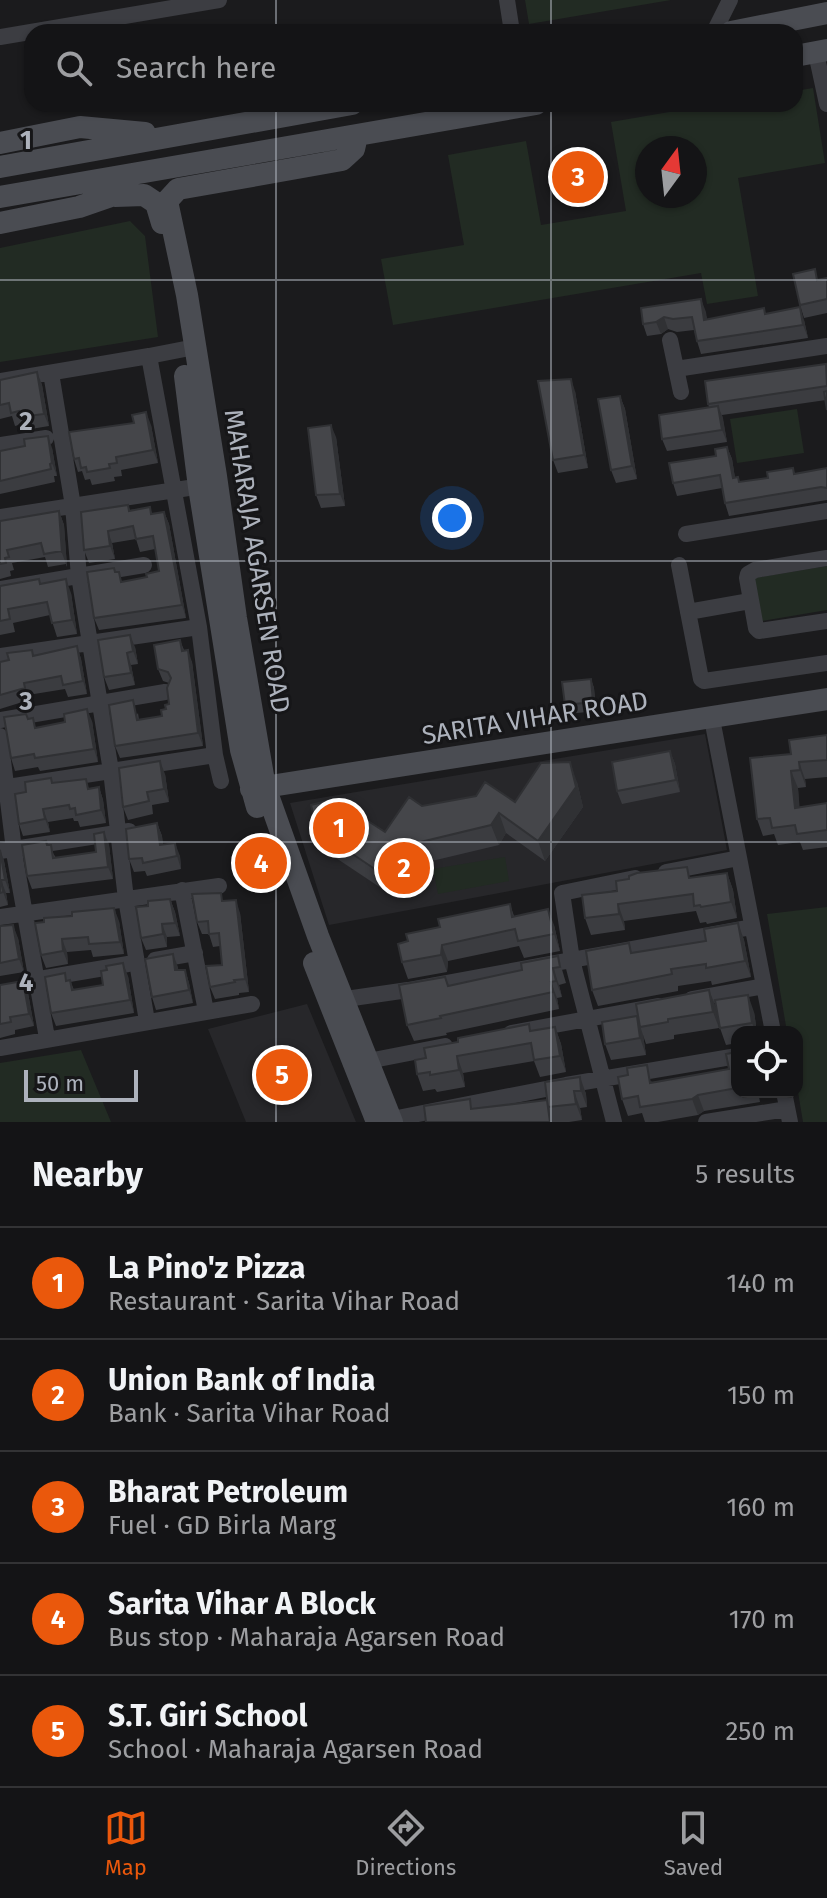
<!DOCTYPE html>
<html lang="en">
<head>
<meta charset="utf-8">
<style>
	body { margin:0; font-family:"Fira Sans",sans-serif; background:#212123; color:#f1f3f6 }
	.controls { position:absolute; right:24px; bottom:24px; display:grid; overflow:hidden; border-radius:16px; box-shadow:0 2px 6px #0004 }
	.controls button { width:72px; height:72px; display:grid; place-items:center; padding:0; border:0; border-bottom:2px solid #333335; background:#141416; color:#f1f3f6; font:40px sans-serif }
	.compass { position:absolute; left:635px; top:136px; width:72px; height:72px; border-radius:50%; background:#141416; box-shadow:0 2px 6px #0004; rotate:15deg }
	.scale { position:absolute; left:24px; bottom:20px; width:114px; box-sizing:border-box; padding-left:8px; border:4px solid #adb2bc; border-top:0; font-size:22px; line-height:28px; white-space:nowrap; color:#adb2bc; -webkit-text-stroke:6px #161618; paint-order:stroke }
	.you { position:absolute; left:452px; top:518px; width:28px; height:28px; margin:-20px; border:6px solid #fff; border-radius:50%; background:#1a73e8; box-shadow:0 0 0 12px #1a73e833 }
	.badge { display:grid; place-items:center; width:52px; height:52px; border-radius:50%; background:#ea580c; color:#fff; font-size:26px; font-weight:700 }
	.pin { position:absolute; translate:-50% -50%; border:4px solid #fff; box-shadow:0 2px 8px #0006 }
	.list { margin:0; padding:0; list-style:none }
	h2 { display:flex; justify-content:space-between; align-items:center; height:104px; margin:0; padding:0 32px; font-size:34px }
	h2 small { font-size:26px; font-weight:400; color:#9d9ea1 }
	.list li { display:grid; grid-template-columns:52px 1fr auto; gap:24px; align-items:center; box-sizing:border-box; height:112px; padding:0 32px; border-top:2px solid #333335 }
	.list b { display:block; font-size:30px; white-space:nowrap }
	.list p { margin:0; font-size:26px; white-space:nowrap; color:#9d9ea1 }
	.list em { font-size:26px; font-style:normal; color:#9d9ea1 }
	.icon { flex:none; width:44px; height:44px; fill:none; stroke:currentColor; stroke-width:2; stroke-linecap:round; stroke-linejoin:round }
	.map { position:relative; flex:none; width:827px; height:1122px; overflow:hidden }
	.search { position:absolute; background:#141416; box-shadow:0 2px 6px #0004; left:24px; right:24px; top:24px; height:88px; display:flex; align-items:center; gap:20px; box-sizing:border-box; padding:0 28px; border-radius:24px; color:#9d9ea1; font-size:30px }
	.sheet { height:664px; background:#141416 }
	nav { display:flex; justify-content:space-around; align-items:center; box-sizing:border-box; height:112px; border-top:2px solid #333335; background:#141416; font-size:22px; color:#9d9ea1 }
	nav a { display:grid; justify-items:center; gap:4px }
	nav .on { color:#ea580c }
	.map>svg:first-child { display:block }
</style>
</head>
<body>
<div class="map">
<svg width="827" height="1122" viewBox="0 0 827 1122">
	<rect width="100%" height="100%" fill="#1b1b1d"/>
	<path fill="#27272a" d="M705,734l22,116 -398,75 -39,-122z
		M307,1004l49,118h-110l-38,-93z"/>
	<path fill="#222b23" fill-rule="evenodd" d="M525,0h146l-142,24z
		M813,88l12,75 -87,15 20,118 -51,8 -6,-31 -308,52 -12,-66 83,-14 -16,-90 78,-14 15,84 85,-14 -15,-89 105,-18h79v-13zM647,148h48v48h-48z
		M130,221l15,15 13,101 -158,25v-114z
		M797,409l7,44 -67,10 -7,-44z
		M827,566v44l-65,11 -8,-43z
		M505,857l4,24 -71,13 -5,-25z
		M827,907v215h-24l-6,-36v-54h-10l-20,-118z
		M81,1050l30,72h-111v-59z"/>
	<g fill="none" stroke-linecap="round" stroke-linejoin="round">
		<path stroke="#3c3d42" stroke-width="16" d="M507,0l5,32
			M714,32l16,-32
			M0,37l219,-37
			M816,53l11,51
			M670,340l11,52
			M149,356l46,-9
			M676,369l151,-23
			M51,373l22,133 6,70 32,195 15,128 21,122
			M0,381l149,-25 50,271 16,128 6,26
			M0,445l46,-7
			M0,517l208,-32
			M686,534l141,-23
			M827,558l-72,12 -7,4 -1,4 9,50 3,3 68,-10
			M679,565l22,114 3,2 123,-18
			M0,589l144,-24
			M688,612l62,-11
			M0,656l199,-29
			M712,719l61,313
			M0,720l165,-28
			M0,736l15,122 32,180
			M0,788l215,-33
			M0,851l129,-20
			M666,872l73,-14
			M182,890l24,121
			M0,917l219,-31
			M155,960l40,-7
			M45,978l83,-14
			M692,999l72,-13
			M332,1001l76,-11 344,-63
			M511,1033l147,-27
			M0,1048l252,-44
			M358,1063l87,-17
			M784,1092l6,30
			M382,1121l184,-36 171,-29
			M614,1122l-42,-162 -10,-67 73,-15
			M706,1122l81,-13"/>
		<path stroke="#4a4c52" stroke-width="22" d="M731,32l96,-19
			M795,56l32,-6
			M357,136l-3,13 -12,11 -164,29 -11,12 20,94 29,181 20,142 29,169 53,149 74,186
			M0,143l80,-16 65,6
			M0,167l352,-63
			M115,196l29,-1 12,8 6,20
			M0,197l536,-93
			M0,223l79,-16 49,-17
			M185,376l14,111 42,263 16,57
			M251,789l576,-90
			M314,963l61,154"/>
	</g>
	<path fill="#3b3c40" d="M827,278v35l-23,5 -4,-13 19,-25z
		M701,299l6,20 59,-5 38,6 4,18 -107,16 -4,-13 -3,-11 -17,2 -9,-3 -7,5 -14,2 -4,-12z
		M826,364l1,3v43l-1,-10 -104,15 5,27 -60,9 -5,-12 47,-32 -1,-3z
		M37,372l5,13 7,41 -24,4 -2,-6 -8,2 -3,-10 -12,3v-39z
		M575,391l13,77 -30,5 -5,-13z
		M620,396l5,13 12,70 -21,4 -5,-13z
		M151,425l7,38 -37,7 1,6 -8,1 1,4 -23,4 -2,-6 -5,1 -3,-9 -4,1 -4,-13z
		M336,437l9,69 -24,2 -5,-13z
		M727,447l5,12 3,19 5,4 28,-4 25,-10 2,6 32,-6v32l-98,16 -4,-13 -3,-15 -45,8 -4,-13 43,-27z
		M52,448l5,28h-3l1,6 -55,12v-43z
		M128,505l2,5 20,-3 2,7 12,-2 5,12 17,94 -87,12 -5,-12 20,-50 2,4 6,10 25,-5 12,-6 -4,-22 -15,3 -4,-13 -24,4 3,16 -26,4 -5,-13z
		M59,511l5,14 3,42 -1,-3 -18,3 -3,-10 -33,6 2,7 -4,1 1,5 -11,3v-58z
		M39,579l1,5 31,9 6,41 -20,3 -7,-22 -37,8 2,9 -15,3v-49z
		M98,640l37,7 3,17 -7,1 4,20 -26,5 -5,-13z
		M180,640l4,10 8,12 11,84 -83,12 -5,-12 23,-33 1,7 23,-4 7,-12v-21l-6,-2 -5,-12z
		M77,646l4,13 6,35 -19,3 -3,-8 -37,6 1,5 -29,9v-41l9,-8 23,-10 2,5z
		M591,679l3,9 2,23 -28,3 -3,-9z
		M28,719l8,9 29,-6 27,-1 6,41 -58,9 -2,-4 -23,4 -4,-13z
		M827,735v42l-22,2 1,8 -8,1 1,19 28,-4v44l-24,3 -3,-8 -22,3 -4,-11 -11,2 -6,-17 34,-65z
		M670,751l5,13 5,28 -58,12 -5,-13z
		M165,774l4,28 -17,3 1,9 -25,6 -5,-13z
		M577,782l6,25 -38,54 -39,-28 -7,12 -84,20 7,28 -26,5 -72,-48 -7,-20 68,2 37,-26 93,-4z
		M53,783l37,5 9,-1 4,13 3,23 -26,4 -2,-6h-4l-1,-3 -25,4 2,10 -27,4 -4,-12 7,-32z
		M157,823l5,13 1,9 17,11 1,13 -34,7 -2,-5 -11,1 -5,-13z
		M104,832l5,13 4,34 -81,10 -5,-13 19,-35 10,17 40,-6z
		M0,849l4,12 6,32h-4l2,12 -8,2z
		M727,873l6,17 4,28 -30,6 -1,-2 -6,1 -4,-12 -72,10 1,9 -34,5 -6,-17 32,-27 74,-13z
		M170,899l5,13 5,24 -13,1v10l-21,3 -5,-12 7,-32z
		M224,901l16,12 9,79 -10,1v2l-24,4 -5,-12 12,-22 -2,-19 -7,1 -4,-13h-7l-5,-12z
		M510,904l4,12 40,9 6,26 -36,7 -5,-12 -71,15 -1,11 -39,7 -6,-17 6,-21 32,-14z
		M119,921l5,33 -31,3 -2,-7 -24,2 1,12 -22,4 -5,-13 -6,-32z
		M738,923l6,17 7,37 -39,8 -1,-4 -33,5v5l-80,15 -6,-16 40,-37 74,-12z
		M0,926l18,12 6,34 -24,4z
		M558,956l8,27 -7,2 3,12 -5,1 2,11 -113,24 1,2 -33,6 -7,-16 38,-48 4,9 73,-16z
		M178,967v3h7l4,13 4,20 -37,7 -4,-13z
		M107,970l21,6 6,37 -78,13 -5,-13 16,-33h3l4,10 29,-5z
		M0,985l28,8 6,33 -19,4v4l-15,4z
		M716,1007l3,21 -45,7v4l-28,5 -3,-9 3,20 -35,5 -6,-16 35,-20z
		M754,1012l3,20h-20v11l-11,2 -6,-17z
		M555,1027l6,17 5,28 -26,5 -6,-16 -71,12 2,14 -28,5 -2,-3 -12,2 -6,-17 9,-16 106,-27z
		M737,1052v40h21l2,10 -56,9 -6,4 -40,7h-13l-3,-9 -14,3 -6,-17 6,-24 25,7 76,-13z
		M580,1077l6,17 1,13 -7,1 2,12 -13,2h-143l47,-14 74,-8z"/>
	<path fill="#303134" d="M701,299l5,13 3,20 -5,-12z
		M800,307l4,13 4,18 -5,-13z
		M664,317l4,12 -7,5 -5,-12z
		M37,372l5,13 7,41 -5,-12z
		M571,379l4,12 13,77 -4,-13z
		M620,396l5,13 12,70 -5,-13z
		M718,406l5,12 4,24 -5,-12z
		M146,412l5,13 7,38 -5,-13z
		M331,425l5,12 9,69 -5,-12z
		M48,436l4,12 5,28 -5,-13z
		M727,447l5,12 5,32 -4,-13z
		M59,511l5,14 3,42 -5,-14z
		M164,512l5,12 17,94 -4,-13z
		M108,531l4,12 3,16 -5,-13z
		M66,579l5,14 6,41 -5,-14z
		M130,635l5,12 3,17 -5,-13z
		M77,646l4,13 6,35 -4,-13z
		M188,650l4,12 11,84 -5,-13z
		M127,653l4,12 4,20 -4,-12z
		M591,679l3,9 2,23 -3,-9z
		M87,709l5,12 6,41 -4,-13z
		M670,751l5,13 5,28 -4,-12z
		M160,761l5,13 4,28 -5,-13z
		M570,762l7,20 6,25 -38,54 -7,-20z
		M799,762l6,17 1,8 -6,-17z
		M791,771l7,17 3,36 -6,-16z
		M99,787l4,13 3,23 -5,-13z
		M43,809l5,13 2,10 -5,-13z
		M499,813l7,20 -7,12 -8,-20z
		M157,823l5,13 2,22 -4,-13z
		M104,832l5,13 4,34 -5,-12z
		M175,843l5,13 1,13 -4,-13z
		M408,845l7,20 7,28 -7,-19z
		M0,849l4,12 6,32 -5,-13z
		M727,873l6,17 4,28 -6,-16z
		M1,880l5,13 2,12 -5,-13z
		M170,899l5,13 5,24 -5,-13z
		M236,900l4,13 9,79 -4,-13z
		M618,904l6,17 1,9 -6,-16z
		M114,908l5,13 5,33 -4,-12z
		M548,909l6,16 6,26 -6,-17z
		M738,923l6,17 7,37 -6,-16z
		M162,924l5,13v10l-4,-13z
		M13,925l5,13 6,34 -5,-13z
		M62,939l5,13 1,12 -5,-13z
		M442,945l6,16 -1,11 -6,-17z
		M173,954l5,13 1,16 -4,-13z
		M123,963l5,13 6,37 -4,-13z
		M553,968l6,17 3,12 -6,-16z
		M185,970l4,13 4,20 -4,-13z
		M23,981l5,12 6,33 -5,-12z
		M551,982l6,16 2,11 -6,-17z
		M709,990l7,17 3,21 -6,-16z
		M748,995l6,17 3,20h-1l-4,-9z
		M637,1016l6,19 3,20 -6,-17z
		M555,1027l6,17 5,28 -6,-16z
		M457,1056l6,17 2,14 -6,-17z
		M580,1077l6,17 1,13 -6,-16z
		M574,1091l6,17 2,12 -6,-16z
		M698,1095l6,16 -6,4 -6,-16z"/>
	<path fill="#45464a" stroke="#303134" stroke-width="2" d="M815,269l2,11 10,-2v21l-27,6 -7,-31z
		M701,299l3,21 60,-12 1,6 35,-7 3,18 -106,16 -5,-24 -19,2 -9,-2 -8,5 -13,2 -2,-16z
		M826,364l1,22 -119,18 -3,-23z
		M37,372l7,42 -23,3 -2,-6 -8,2 -2,-10 -9,2v-25z
		M571,379l13,76 -31,5 -15,-79z
		M827,391v19l-3,-18z
		M620,396l12,70 -21,4 -13,-71z
		M718,406l4,24 -60,9 -3,-24z
		M146,412l7,38 -37,7 1,6 -8,1 1,4 -23,4 -1,-5 -5,1 -2,-10 -5,1 -5,-27 65,-9 -2,-8z
		M331,425l9,69 -24,1 -8,-67z
		M48,436l4,27 -2,1 1,5 -51,12v-30l25,-5 -1,-7z
		M727,447l6,31 5,-1 1,5 29,-4 -1,-6 26,-4 1,6 33,-6v20l-6,-1 -96,16 -5,-28 -47,8 -4,-20 47,-7 -1,-7z
		M128,505l1,6 21,-4 1,7 13,-2 18,93 -88,13 -7,-46 27,-4 1,4h4l2,10 26,-5 -1,-3 13,-3 -6,-35 -17,3 -3,-13 -25,5 2,15 -26,4 -3,-38z
		M59,511l3,42v-2l-18,3 -3,-11 -34,7 2,7 -4,1 1,5 -6,1v-43z
		M39,579l1,5 26,-5 6,41 -20,3 -5,-21 -39,7 2,10 -10,2v-35z
		M130,635l3,16 -6,2 4,20 -27,4 -6,-37z
		M180,640l2,11 6,-1 10,83 -83,13 -6,-41 24,-5 4,20 25,-4 -1,-6 5,-1 -1,-4 4,-1 -2,-16 4,-10 -3,-6 -10,-3 -4,-24z
		M77,646l6,35 -20,4 -2,-9 -37,7 1,5 -25,7v-33l9,-2 -2,-7 25,-3 1,6z
		M591,679l2,23 -28,3 -3,-23z
		M87,709l7,40 -59,9 -1,-4 -23,4 -7,-41 22,-3 2,5 5,-1 2,10 30,-6 -1,-8z
		M827,735v25l-28,2 1,8 -9,1 4,37 32,-5v27l-30,4 -2,-9 -23,3 -2,-10 -13,1 -7,-61 41,-4 -2,-14z
		M670,751l6,29 -59,11 -5,-29z
		M160,761l4,28 -17,3 2,9 -26,6 -4,-39z
		M570,762l6,25 -38,54 -39,-28 -8,12 -83,20 7,29 -27,4 -71,-48 -6,-25 23,-6 51,33 24,-35 13,9 54,-10 9,-14 30,20 26,-39z
		M51,778l1,5 34,-4 2,10 11,-2 2,23 -25,5 -1,-7 -5,1 -1,-4 -26,4 2,10 -26,5 -4,-30 11,-2 -1,-10z
		M157,823l3,22 15,-2 2,13 -34,7 -1,-5 -13,1 -3,-30z
		M104,832l4,35 -81,9 -5,-31 24,-4 1,4h4l2,13 43,-6 -2,-18z
		M0,850l5,30h-4l2,12 -3,1z
		M687,867l2,11 38,-5 4,29 -30,5 -1,-2 -6,1 -1,-12 -75,10 1,10 -34,4 -3,-23 35,-4 -1,-10 13,-2v-3l8,-3z
		M221,893l1,8 14,-1 9,79 -11,1 1,2 -25,5 -4,-21 16,-1 -3,-32 -10,1 -1,-13 -11,1 -5,-28z
		M170,899l5,24 -13,1 1,10 -22,4 -5,-31 12,-1v-5z
		M510,904l2,13 36,-8 6,25 -36,7 -3,-12 -73,16 -1,10 -39,7 -4,-18 10,-3 -2,-7 34,-7 -2,-8z
		M114,908l6,34 -31,2 -1,-7 -26,2 1,12 -22,4 -6,-32 9,-1v-4l28,-2v-4z
		M738,923l7,38 -39,7v-4l-35,5 1,5 -80,16 -6,-39 43,-8 2,10 75,-12 -2,-12z
		M13,925l6,34 -19,4v-37z
		M173,954l2,16h10l4,20 -37,7 -7,-38z
		M558,956l2,11 -7,1 3,13 -5,1 2,10 -113,24 1,2 -34,7 -8,-40 46,-8 3,9 74,-16 -1,-7z
		M123,963l7,37 -79,13 -6,-36 20,-4 1,8 4,-1 2,10 31,-5 -2,-14 6,-1 -1,-4z
		M23,981l6,33 -19,3 1,5 -11,2v-39z
		M709,990l4,22 -45,7v3l-28,5 -4,-23z
		M748,995l4,28 -32,5 -5,-28z
		M637,1016l3,22 -35,6 -3,-22z
		M529,1024l1,7 25,-4 5,29 -26,4 -3,-17 -74,13 2,14 -29,5v-3l-13,2 -2,-14 11,-2 -2,-10 34,-6v-4z
		M737,1052v36l-39,7 -6,4 -52,8 -2,-11 -16,3 -4,-22 10,-2 -1,-7 20,-3 3,18 79,-14 -3,-15z
		M580,1077l1,14h-7l2,13 -28,3 -3,-25z
		M470,1099l1,10 76,-9 3,22h-124l-2,-16z"/>
	<path fill="none" stroke="#adb2bc" stroke-width="2" stroke-opacity="0.55" d="M276,0v32M551,0v32M276,104v1018M551,104v1018M0,280h827M0,561h827M0,842h827"/>
	<g text-anchor="middle" dominant-baseline="central" stroke-width="6" stroke-linejoin="round" paint-order="stroke">
		<g font-size="26" fill="#adb2bc" stroke="#161618">
			<text transform="translate(257 561) rotate(81)">MAHARAJA AGARSEN ROAD</text>
			<text transform="translate(535 718) rotate(-9)">SARITA VIHAR ROAD</text>
		</g>
	</g>
	<g font-size="26" text-anchor="middle" font-weight="bold" fill="#adb2bc" stroke="#161618" stroke-width="6" stroke-linejoin="round" paint-order="stroke">
		<text x="26" y="149">1</text>
		<text x="26" y="430">2</text>
		<text x="26" y="710">3</text>
		<text x="26" y="991">4</text>
	</g>
</svg>
<div class="controls">
<button><svg class="icon" aria-label="locate" viewBox="0 0 24 24"><circle cx="12" cy="12" r="6"/><path d="M12 2v4M12 18v4M2 12h4M18 12h4"/></svg></button>
</div>
<svg class="compass" viewBox="-18 -18 36 36"><path d="M0-13l5 13h-10z" fill="#e53935"/><path d="M0 13l5-13h-10z" fill="#9d9ea1"/></svg>
<div class="scale">50 m</div>
<div class="you"></div>
<div class="pin badge" style="left:339px;top:828px">1</div>
<div class="pin badge" style="left:404px;top:868px">2</div>
<div class="pin badge" style="left:578px;top:177px">3</div>
<div class="pin badge" style="left:261px;top:863px">4</div>
<div class="pin badge" style="left:282px;top:1075px">5</div>
<div class="search"><svg class="icon" aria-label="search" viewBox="0 0 24 24"><circle cx="10" cy="10" r="6"/><path d="M15 15l6 6"/></svg>Search here</div>
</div>
<section class="sheet">
<h2>Nearby<small>5 results</small></h2>
<ul class="list">
<li><span class="badge">1</span><div><b>La Pino'z Pizza</b><p>Restaurant · Sarita Vihar Road</p></div><em>140 m</em></li>
<li><span class="badge">2</span><div><b>Union Bank of India</b><p>Bank · Sarita Vihar Road</p></div><em>150 m</em></li>
<li><span class="badge">3</span><div><b>Bharat Petroleum</b><p>Fuel · GD Birla Marg</p></div><em>160 m</em></li>
<li><span class="badge">4</span><div><b>Sarita Vihar A Block</b><p>Bus stop · Maharaja Agarsen Road</p></div><em>170 m</em></li>
<li><span class="badge">5</span><div><b>S.T. Giri School</b><p>School · Maharaja Agarsen Road</p></div><em>250 m</em></li>
</ul>
</section>
<nav>
<a class="on"><svg class="icon" aria-label="map" viewBox="0 0 24 24"><path d="M3 6l6-2 6 2 6-2v14l-6 2-6-2-6 2zM9 4v14M15 6v14"/></svg>Map</a>
<a><svg class="icon" aria-label="directions" viewBox="0 0 24 24"><path d="M12 3l9 9-9 9-9-9zM9 14v-3h6M13 9l2 2-2 2"/></svg>Directions</a>
<a><svg class="icon" aria-label="saved" viewBox="0 0 24 24"><path d="M7 4h10v16l-5-4-5 4z"/></svg>Saved</a>
</nav>
</body>
</html>
